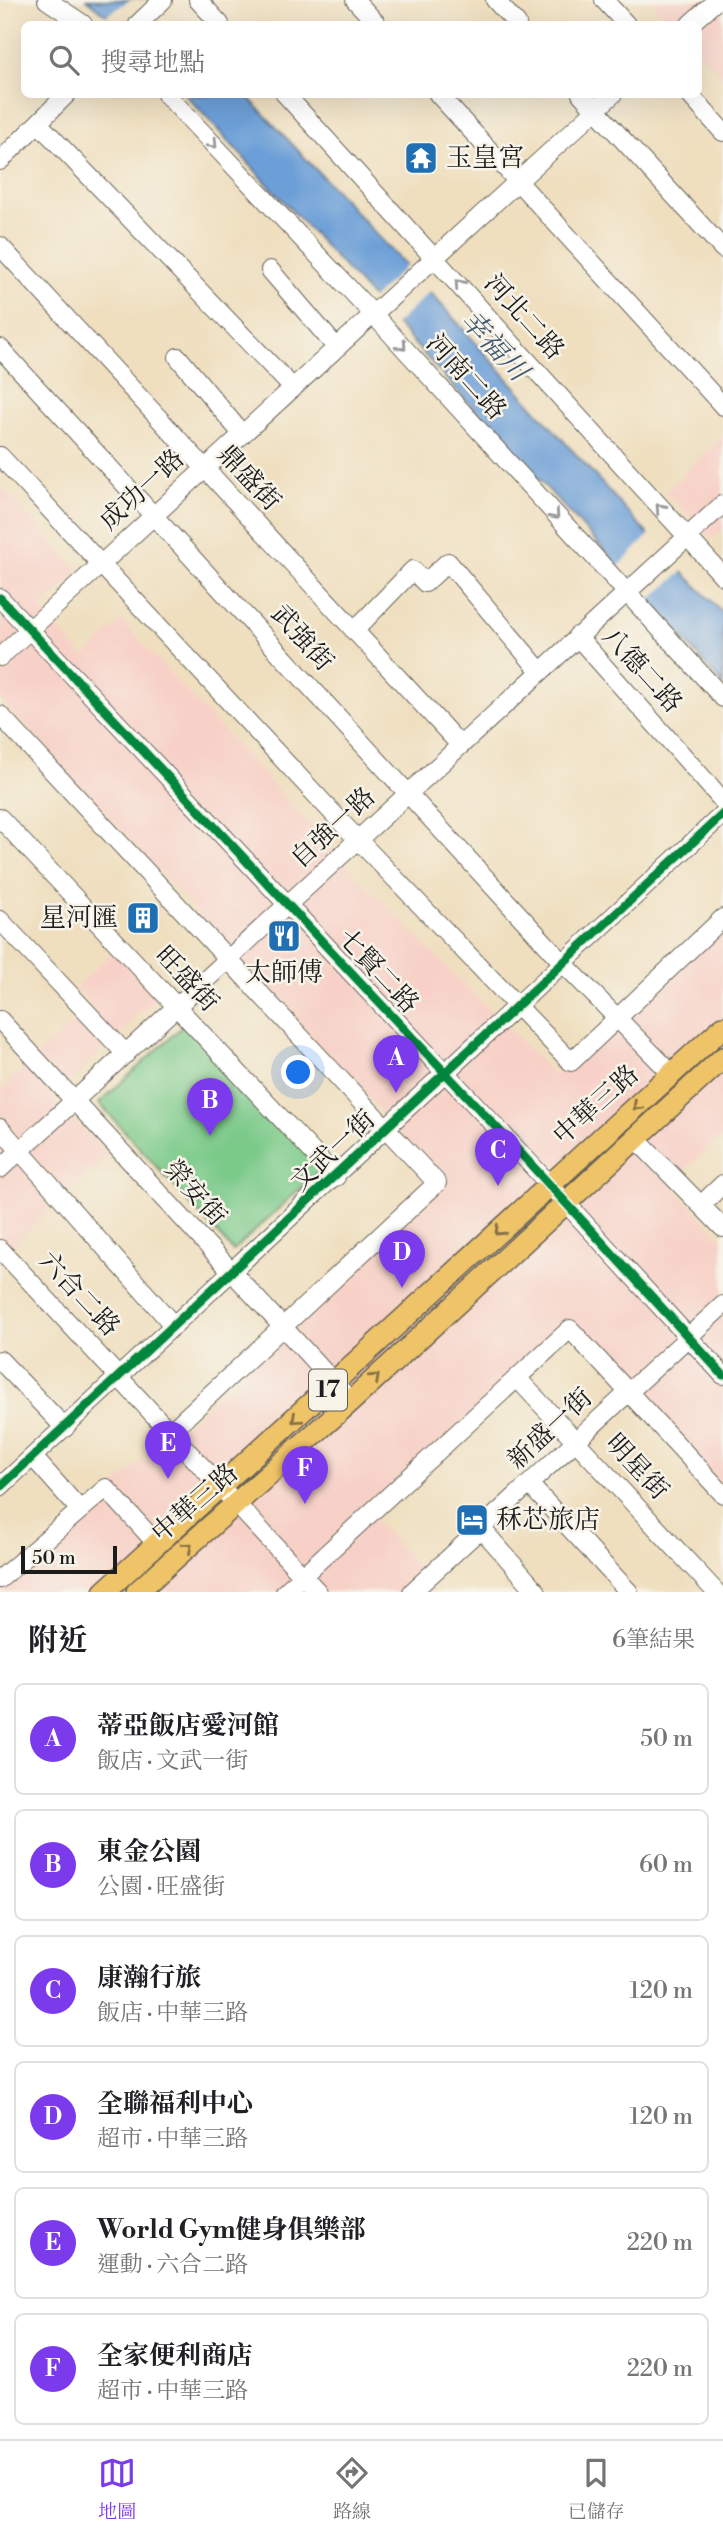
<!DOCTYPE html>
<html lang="zh-TW">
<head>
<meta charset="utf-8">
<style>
	body { margin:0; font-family:"Libre Bodoni","Noto Serif TC",serif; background:#f6f6f6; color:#202124 }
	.scale { position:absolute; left:21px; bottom:18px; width:96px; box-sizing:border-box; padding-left:7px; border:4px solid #1c1c1c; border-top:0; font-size:19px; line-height:24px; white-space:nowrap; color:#1c1c1c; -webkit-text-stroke:5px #f7f3e8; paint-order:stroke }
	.you { position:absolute; left:299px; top:1073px; width:24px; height:24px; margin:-18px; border:5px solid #fff; border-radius:50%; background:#1a73e8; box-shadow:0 0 0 10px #1a73e833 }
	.badge { display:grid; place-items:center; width:46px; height:46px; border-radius:50%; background:#7c3aed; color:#fff; font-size:23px; font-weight:700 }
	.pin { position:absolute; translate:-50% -58px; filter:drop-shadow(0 2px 4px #0008) }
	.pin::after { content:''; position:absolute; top:37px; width:24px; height:21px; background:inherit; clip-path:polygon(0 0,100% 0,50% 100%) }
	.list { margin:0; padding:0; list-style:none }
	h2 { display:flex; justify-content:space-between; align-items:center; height:91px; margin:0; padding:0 28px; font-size:30px }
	h2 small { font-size:23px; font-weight:400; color:#757577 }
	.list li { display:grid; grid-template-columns:46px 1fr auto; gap:21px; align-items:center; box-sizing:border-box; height:112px; margin:0 14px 14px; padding:0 14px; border:2px solid #e0e0e0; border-radius:10px }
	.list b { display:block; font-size:26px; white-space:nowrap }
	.list p { margin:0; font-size:23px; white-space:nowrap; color:#757577 }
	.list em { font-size:23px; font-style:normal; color:#757577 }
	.icon { flex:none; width:38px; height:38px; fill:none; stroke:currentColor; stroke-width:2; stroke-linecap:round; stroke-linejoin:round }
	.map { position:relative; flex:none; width:723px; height:1592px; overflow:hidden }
	.search { position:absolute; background:#fff; box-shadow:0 7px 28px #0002; left:21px; right:21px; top:21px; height:77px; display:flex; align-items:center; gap:18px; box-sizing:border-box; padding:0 24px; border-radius:10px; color:#757577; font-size:26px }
	.sheet { height:847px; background:#fff }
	nav { display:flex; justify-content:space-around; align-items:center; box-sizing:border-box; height:98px; border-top:2px solid #e0e0e0; background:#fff; font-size:19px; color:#757577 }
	nav a { display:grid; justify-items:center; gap:4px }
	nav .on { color:#7c3aed }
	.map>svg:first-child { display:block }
</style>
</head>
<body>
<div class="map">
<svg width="723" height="1592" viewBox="0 0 723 1592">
	<rect width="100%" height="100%" fill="#f7f3e8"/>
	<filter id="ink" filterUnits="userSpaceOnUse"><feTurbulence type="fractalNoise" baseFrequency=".0143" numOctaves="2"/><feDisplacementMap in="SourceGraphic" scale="14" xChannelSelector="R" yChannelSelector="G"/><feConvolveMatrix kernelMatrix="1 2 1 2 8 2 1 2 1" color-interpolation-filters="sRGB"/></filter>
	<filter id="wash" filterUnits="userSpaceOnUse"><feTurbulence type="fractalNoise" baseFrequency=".00686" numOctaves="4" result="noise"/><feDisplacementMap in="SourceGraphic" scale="28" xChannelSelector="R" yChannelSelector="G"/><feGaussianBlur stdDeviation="1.57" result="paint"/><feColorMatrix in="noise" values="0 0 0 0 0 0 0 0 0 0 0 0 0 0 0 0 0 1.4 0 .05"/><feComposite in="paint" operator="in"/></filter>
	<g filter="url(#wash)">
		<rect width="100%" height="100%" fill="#efdfbf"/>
		<path fill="#f7d1c7" d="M649,0h74v77l-24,-25 -1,-28h-26z
			M723,436v94l-11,9 -47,-46z
			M0,486l79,85 -38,38 43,49 37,-38 230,250 203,205 169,-160v221l-53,47 53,58v245l-151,-164 -206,188 56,62 -21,20h-401v-9l181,-154 266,-245 -447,-485z
			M114,951l44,44 -106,103 56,57 -108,102v-167l92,-84 -17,-18z"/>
		<path fill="#7bca8a" stroke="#4c7353" stroke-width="2" d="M187,1022l134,147 -88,82 -134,-148z"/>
		<path fill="#6c9fd7" stroke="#445e7a" stroke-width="2" d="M87,0h73l20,24h-62z
			M186,95h60l165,176 259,288 53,54v72l-67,-78z"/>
		<path fill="#efdfbf" d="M130,0h36l16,20 -5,4h-65l-8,-7z
			M409,263l23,26 -39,38 -23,-26z
			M651,533l35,36 -39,33 -32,-32z"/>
	</g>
	<g filter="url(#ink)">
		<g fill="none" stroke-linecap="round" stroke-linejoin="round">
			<defs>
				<path id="minor" d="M47,0l36,24
					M198,0l22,24
					M355,0l22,24
					M495,0l22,24
					M604,0l22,24
					M138,24l25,-24
					M690,24l27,-24
					M166,94l206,219 351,385
					M285,94l438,482
					M438,94l285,312
					M581,94l142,155
					M689,94l34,38
					M38,123l254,264
					M0,161l67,-67
					M0,246l460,499
					M270,270l66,77
					M0,348l565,617 107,109
					M178,357l64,77
					M0,456l358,384 213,222 152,-144
					M0,598l525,560 198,217
					M354,631l59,-61 12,13 23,-21 92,109
					M577,636l146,165
					M0,657l613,-563
					M0,715l437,468 -267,249
					M0,818l336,359
					M0,920l126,134
					M0,1020l351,381
					M0,1128l174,198
					M635,1138l88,90
					M0,1169l723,-665
					M701,1205l22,-21
					M0,1249l318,343
					M0,1360l65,68
					M518,1379l198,213
					M33,1457l47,53
					M529,1484l100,108
					M0,1487l723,-673
					M481,1528l56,64
					M0,1579l106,-91 51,56
					M285,1592l285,-263 153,165
					M412,1592l311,-287"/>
				<path id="major" d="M104,1592l619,-565
					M137,1592l214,-191 372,-343"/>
			</defs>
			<use href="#minor" stroke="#666055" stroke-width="20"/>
			<use href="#major" stroke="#666055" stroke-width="24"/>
			<use href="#minor" stroke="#fff" stroke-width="18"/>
			<use href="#major" stroke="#efc469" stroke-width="21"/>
			<defs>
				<path id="cycleway" d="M0,598l525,560 198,217
					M0,1487l723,-673"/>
			</defs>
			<use href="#cycleway" stroke="#f7f3e8" stroke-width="13"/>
			<use href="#cycleway" stroke="#00873e" stroke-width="9"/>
		</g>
		<defs><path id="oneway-chevron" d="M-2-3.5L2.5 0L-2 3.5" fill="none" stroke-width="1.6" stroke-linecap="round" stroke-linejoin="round" transform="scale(1.75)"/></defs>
		<g stroke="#999">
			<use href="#oneway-chevron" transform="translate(213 144) rotate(47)"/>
			<use href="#oneway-chevron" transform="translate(459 284) rotate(-132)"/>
			<use href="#oneway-chevron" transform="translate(402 346) rotate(48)"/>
			<use href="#oneway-chevron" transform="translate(660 508) rotate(-132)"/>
			<use href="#oneway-chevron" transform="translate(555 515) rotate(48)"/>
		</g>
		<g stroke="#867042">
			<use href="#oneway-chevron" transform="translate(637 1106) rotate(138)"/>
			<use href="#oneway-chevron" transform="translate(499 1231) rotate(137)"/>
			<use href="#oneway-chevron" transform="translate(375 1378) rotate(-43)"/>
			<use href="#oneway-chevron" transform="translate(296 1419) rotate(138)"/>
			<use href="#oneway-chevron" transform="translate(188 1547) rotate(-41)"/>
		</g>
	</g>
	<defs>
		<symbol id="temple-square" viewBox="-11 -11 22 22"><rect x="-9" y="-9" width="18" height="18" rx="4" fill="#1f6fb2" stroke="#f7f3e8"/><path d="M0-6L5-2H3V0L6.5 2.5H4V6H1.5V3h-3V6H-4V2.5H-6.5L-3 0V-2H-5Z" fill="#fff"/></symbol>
		<symbol id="building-square" viewBox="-11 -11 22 22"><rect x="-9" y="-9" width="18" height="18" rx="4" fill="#1f6fb2" stroke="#f7f3e8"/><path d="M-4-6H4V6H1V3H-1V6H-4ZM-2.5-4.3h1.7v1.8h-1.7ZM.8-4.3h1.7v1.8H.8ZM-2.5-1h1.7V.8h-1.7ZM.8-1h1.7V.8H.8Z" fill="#fff"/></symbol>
		<symbol id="restaurant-square" viewBox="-11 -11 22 22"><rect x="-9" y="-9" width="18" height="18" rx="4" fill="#1f6fb2" stroke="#f7f3e8"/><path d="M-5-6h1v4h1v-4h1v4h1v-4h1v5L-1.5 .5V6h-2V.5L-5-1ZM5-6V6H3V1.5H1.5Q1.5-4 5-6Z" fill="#fff"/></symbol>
		<symbol id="hotel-square" viewBox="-11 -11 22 22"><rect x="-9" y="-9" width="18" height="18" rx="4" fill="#1f6fb2" stroke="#f7f3e8"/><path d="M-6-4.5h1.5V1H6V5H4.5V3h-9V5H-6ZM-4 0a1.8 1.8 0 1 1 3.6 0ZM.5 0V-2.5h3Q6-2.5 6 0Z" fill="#fff"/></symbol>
	</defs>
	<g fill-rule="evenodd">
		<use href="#temple-square" x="402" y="139" width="38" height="38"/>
		<use href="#building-square" x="124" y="899" width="38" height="38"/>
		<use href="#restaurant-square" x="265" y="917" width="38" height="38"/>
		<use href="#hotel-square" x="453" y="1501" width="38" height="38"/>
	</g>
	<g text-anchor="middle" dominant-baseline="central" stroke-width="5" stroke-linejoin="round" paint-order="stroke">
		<rect fill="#f7f3e8" stroke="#5e5c59" stroke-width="2" x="309" y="1369.5" width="38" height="41" rx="5"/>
		<g font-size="24" font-weight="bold" fill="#1c1c1c">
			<text x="328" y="1390">17</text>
		</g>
		<g font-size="26" fill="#1c1c1c" stroke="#f7f3e8" text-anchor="start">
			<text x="446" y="158">玉皇宮</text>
			<text x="118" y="918" text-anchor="end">星河匯</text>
			<text x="284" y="973" text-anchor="middle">太師傅</text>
			<text x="496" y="1520">秝芯旅店</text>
		</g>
		<g font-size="26" fill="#1c1c1c" stroke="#f7f3e8">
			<text transform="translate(524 317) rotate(48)">河北二路</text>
			<text transform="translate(466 377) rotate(48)">河南二路</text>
			<text transform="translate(249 478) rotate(47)">鼎盛街</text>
			<text transform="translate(142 490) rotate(-43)">成功一路</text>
			<text transform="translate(302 638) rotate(48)">武強街</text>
			<text transform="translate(642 670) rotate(48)">八德二路</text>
			<text transform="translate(333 828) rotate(-43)">自強一路</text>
			<text transform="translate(378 971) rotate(47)">七賢二路</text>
			<text transform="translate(187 979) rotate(47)">旺盛街</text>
			<text transform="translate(596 1105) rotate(-42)">中華三路</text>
			<text transform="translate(333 1151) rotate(-43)">文武一街</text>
			<text transform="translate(195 1193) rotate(48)">榮安街</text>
			<text transform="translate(79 1294) rotate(47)">六合二路</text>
			<text transform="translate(550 1429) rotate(-43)">新盛一街</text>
			<text transform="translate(637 1467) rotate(47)">明星街</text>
			<text transform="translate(195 1503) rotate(-41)">中華三路</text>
		</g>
		<g font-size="28" font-style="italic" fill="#405770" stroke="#f7f3e8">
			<text transform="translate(494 346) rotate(47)">幸福川</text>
		</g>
	</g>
</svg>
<div class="scale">50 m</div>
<div class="you"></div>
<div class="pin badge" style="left:396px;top:1093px">A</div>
<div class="pin badge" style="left:210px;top:1136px">B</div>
<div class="pin badge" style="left:498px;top:1186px">C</div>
<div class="pin badge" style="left:402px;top:1288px">D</div>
<div class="pin badge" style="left:168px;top:1479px">E</div>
<div class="pin badge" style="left:305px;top:1504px">F</div>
<div class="search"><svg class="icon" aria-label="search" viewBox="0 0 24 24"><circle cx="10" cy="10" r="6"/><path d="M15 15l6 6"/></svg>搜尋地點</div>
</div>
<section class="sheet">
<h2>附近<small>6筆結果</small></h2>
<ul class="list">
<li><span class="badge">A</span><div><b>蒂亞飯店愛河館</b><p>飯店 · 文武一街</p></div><em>50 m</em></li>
<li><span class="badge">B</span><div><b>東金公園</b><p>公園 · 旺盛街</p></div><em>60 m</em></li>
<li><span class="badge">C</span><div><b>康瀚行旅</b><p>飯店 · 中華三路</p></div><em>120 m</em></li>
<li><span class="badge">D</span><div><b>全聯福利中心</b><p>超市 · 中華三路</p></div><em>120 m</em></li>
<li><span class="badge">E</span><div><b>World Gym健身俱樂部</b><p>運動 · 六合二路</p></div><em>220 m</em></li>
<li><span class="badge">F</span><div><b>全家便利商店</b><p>超市 · 中華三路</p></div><em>220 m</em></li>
</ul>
</section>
<nav>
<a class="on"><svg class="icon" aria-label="map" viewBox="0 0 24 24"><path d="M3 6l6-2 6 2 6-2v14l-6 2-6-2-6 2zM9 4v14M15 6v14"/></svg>地圖</a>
<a><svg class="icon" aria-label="directions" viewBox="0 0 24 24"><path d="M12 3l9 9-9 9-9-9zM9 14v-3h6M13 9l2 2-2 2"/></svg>路線</a>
<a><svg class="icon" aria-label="saved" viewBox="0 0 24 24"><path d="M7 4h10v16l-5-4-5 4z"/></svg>已儲存</a>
</nav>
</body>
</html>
